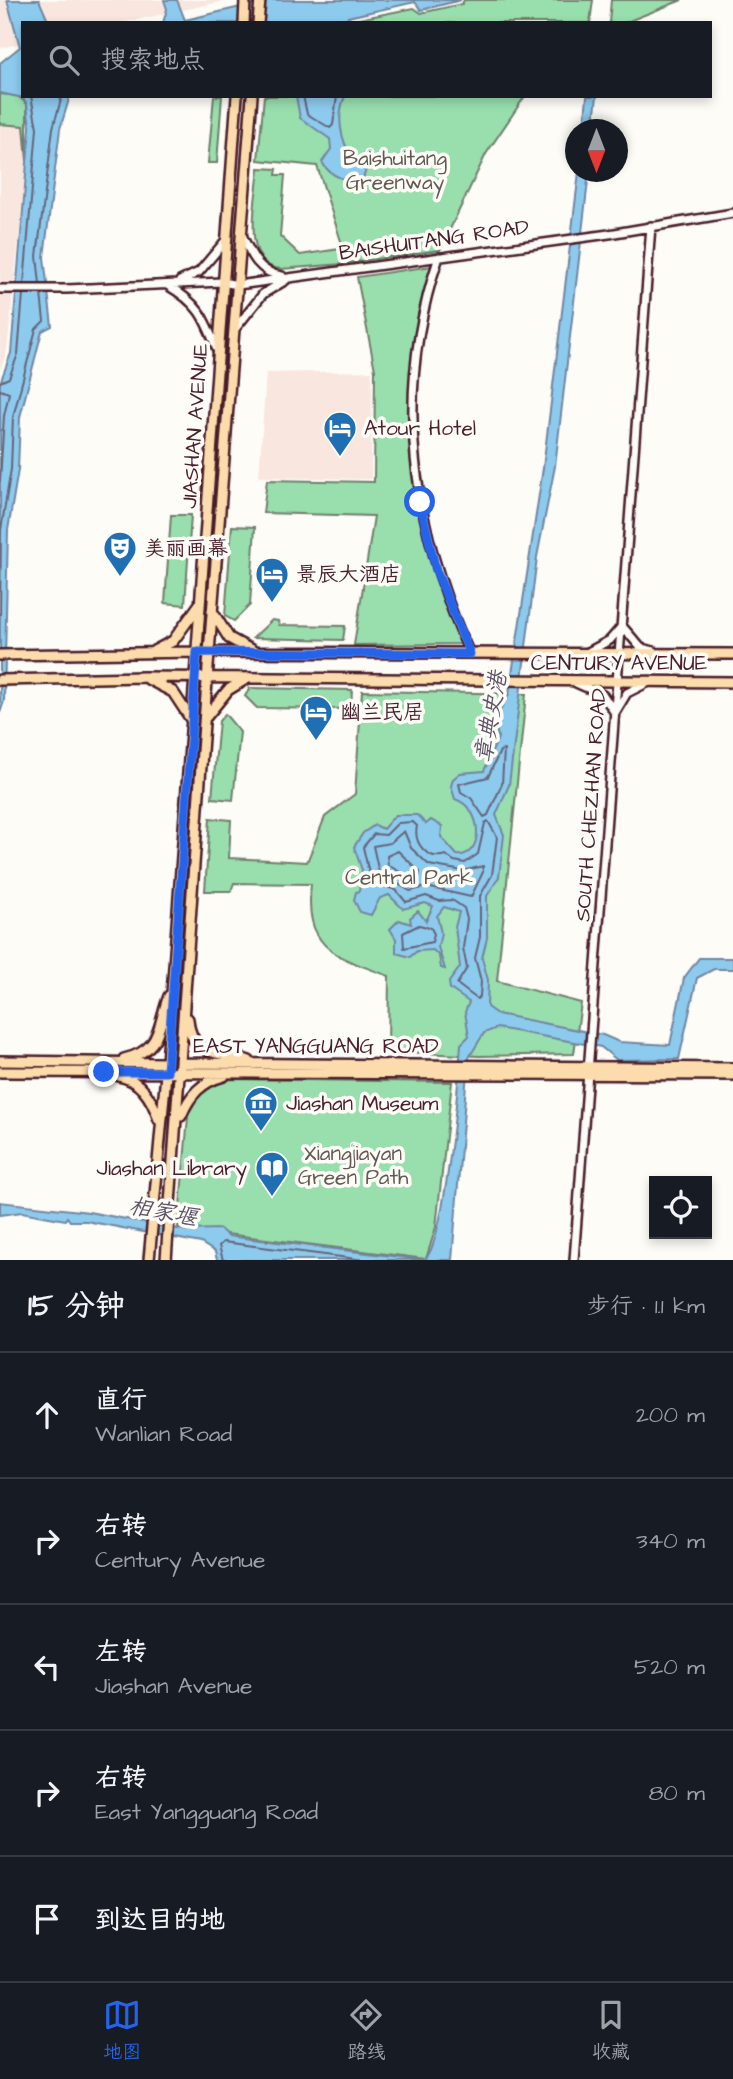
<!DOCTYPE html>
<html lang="zh">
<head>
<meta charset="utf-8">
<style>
	body { margin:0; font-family:"Architects Daughter","LXGW WenKai TC",sans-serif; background:#242831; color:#f1f3f6 }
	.controls { position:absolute; right:21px; bottom:21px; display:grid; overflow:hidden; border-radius:0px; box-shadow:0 4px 10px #0003 }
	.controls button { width:63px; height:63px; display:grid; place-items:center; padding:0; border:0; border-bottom:2px solid #363941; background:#171b24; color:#f1f3f6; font:35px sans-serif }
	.compass { position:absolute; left:565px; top:119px; width:63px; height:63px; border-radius:50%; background:#171b24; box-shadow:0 4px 10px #0003; rotate:180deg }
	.stop { position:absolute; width:21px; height:21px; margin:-16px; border:5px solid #2563eb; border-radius:50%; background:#fff }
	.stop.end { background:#2563eb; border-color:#fff; box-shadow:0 2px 7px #0008 }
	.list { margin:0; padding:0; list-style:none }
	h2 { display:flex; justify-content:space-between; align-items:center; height:91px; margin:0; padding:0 28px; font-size:30px }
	h2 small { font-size:23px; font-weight:400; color:#9ea1a6 }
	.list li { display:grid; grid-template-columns:46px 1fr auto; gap:21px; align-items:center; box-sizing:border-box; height:126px; padding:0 28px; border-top:2px solid #363941 }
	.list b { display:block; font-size:26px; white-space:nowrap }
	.list p { margin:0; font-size:23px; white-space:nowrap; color:#9ea1a6 }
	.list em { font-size:23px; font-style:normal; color:#9ea1a6 }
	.icon { flex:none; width:38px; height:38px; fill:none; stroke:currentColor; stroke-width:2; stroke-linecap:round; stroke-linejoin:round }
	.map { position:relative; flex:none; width:733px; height:1260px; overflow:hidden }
	.search { position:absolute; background:#171b24; box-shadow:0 4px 10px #0003; left:21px; right:21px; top:21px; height:77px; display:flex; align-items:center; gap:18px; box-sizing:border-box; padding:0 24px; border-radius:0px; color:#9ea1a6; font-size:26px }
	.sheet { height:721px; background:#171b24 }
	nav { display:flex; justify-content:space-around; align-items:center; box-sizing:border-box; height:98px; border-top:2px solid #363941; background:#171b24; font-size:19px; color:#9ea1a6 }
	nav a { display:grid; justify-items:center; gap:4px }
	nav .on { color:#2563eb }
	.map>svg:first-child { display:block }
</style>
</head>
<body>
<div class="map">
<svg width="733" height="1260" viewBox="0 0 733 1260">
	<rect width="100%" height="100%" fill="#fdfcf7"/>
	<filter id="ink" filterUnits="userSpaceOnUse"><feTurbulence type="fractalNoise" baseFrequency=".0143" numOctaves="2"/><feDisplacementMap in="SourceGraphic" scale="14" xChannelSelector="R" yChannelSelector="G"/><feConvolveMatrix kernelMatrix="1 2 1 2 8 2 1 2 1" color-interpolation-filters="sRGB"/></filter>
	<g filter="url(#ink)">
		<path fill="#f8e6df" d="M0,0h230l-109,23h-98v20l-23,5z
			M0,124l24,2 3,35 -20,189 -7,21z
			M372,371l-1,108 -112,-2 7,-104z"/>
		<path fill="#98dfad" stroke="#717f6c" stroke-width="2" d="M464,0h129l-3,23h-251l75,-15 7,5 41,-9z
			M611,0h71l-58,23h-15z
			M0,94l18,2 9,8v57l-3,-35 -24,-2z
			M214,96h8l-5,67h-9z
			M264,96h261l-39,58 -46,96 -92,13 -31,-97 -59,-6z
			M259,168l18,1 -1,6h9l-5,61 20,19 40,-6 3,15 -62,5c-42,-3 -24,-72 -22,-101z
			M432,266c-43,122 -23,264 30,378l-108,1 20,-129 -111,-3 4,-33 107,2 1,-112 -18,-93z
			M171,515h20l-6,90 -20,-2z
			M232,526l23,1 -5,78 -16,16 -9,-5z
			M272,620l6,1 1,4 66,1 -2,14 -90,-2z
			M250,688l102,2 -1,19 -94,-1 -12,-12z
			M362,691l164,3 -29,287 84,22 -7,51 -95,2 -91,-5 1,-75c-55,-20 -85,-27 -78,-92l-77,-1 -3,8h-26l5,-73 21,2 -2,38 78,4 18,-45 30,-23z
			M225,714l15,18 -7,68 -21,-2 7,-77z
			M232,1079l220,3 -16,145 -10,32 -248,-31 11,-122c11,-15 25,-23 43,-27z"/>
		<path fill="#8dcbee" stroke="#7286a0" stroke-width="2" d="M7,0h32l10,23h-26v73h47l-10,33 -16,128 8,69 -10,5 -22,86 -2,53 -10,60 -4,171 -4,12v-330l11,-30 19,-226 -3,-23 -4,-6 -23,-5v-30l20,-16z
			M164,0h13l8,20 85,-20h191l-40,10 -6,-8 -67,15 -7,6h-178l4,-14z
			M296,96h49c-8,19 -5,39 4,57 4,7 12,11 17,16l-3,10c-14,5 -34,-3 -41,-17l9,-13 -1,-10 -30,-21z
			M587,96h10l-4,33h-9z
			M579,172h10l-34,294 -18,91 -28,228 -13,30 8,20 -5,42 -12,19v42l-5,20 6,22 -1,27 10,7 106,21 16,7 51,3 14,-67 15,-20h34v11h-19l-17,9 -18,81 -62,1 -16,-13 -104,-19 -13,5 -16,26 -16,201h-235l-2,-8 -14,-9 -115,-22h-16l-3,-4 -2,3 -43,-8 -22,3v-13l89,10 95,18 36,-1 8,7 196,24c21,-14 35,-183 37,-216l8,-8 -4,-24 4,-10 -19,-13 -1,-7 11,-15 -5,-40 4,-15 -15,-5 -7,9 4,17 -3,14 7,22 -4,-1 -2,-12 -6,-6 -16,1 -7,6 -14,-4v-14l-6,-10 9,-9 12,4 -1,-6 8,-7 8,10 7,-15 -8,-3 -22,6 -14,-14 -9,3 -9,17 -11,-3 -6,-12 2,-8 3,-1 3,-21 -8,-23 9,-14 12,-8 8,4 12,-14h22l9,9 5,-4 11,6 -1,11 16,18c26,3 28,-46 -2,-56l-4,-13 2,-7 7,-6 24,-2 14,-33 -3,-18 14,-26 34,-226z"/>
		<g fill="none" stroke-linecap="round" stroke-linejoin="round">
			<path stroke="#656479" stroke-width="2" d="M303,96l4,18 23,14 3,-3 4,-29
				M24,284l13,-156 -6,-32
				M40,284l-3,-28 16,-128 9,-32
				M0,382l9,-4 9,-24 5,-60
				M0,390l9,3 -5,23 -4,65
				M0,614l1,-84 10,-61 2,-52 23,-88 8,-8 -3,-27
				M504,750l-2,34 -14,31 -4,2 -13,-19 -10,-6 -2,-8 29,-7 12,-26z
				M488,821l9,16 -5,38 -12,21v41l-5,21 6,23 -1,15 -3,3 -20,-15 10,-16 -4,-20 4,-29 -3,-11 -12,-8 -13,1 -13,-5 -20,6 -10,-12 -25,-8 -8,-35 11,-13 12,1 12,-12 15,-1 4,4c-4,18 11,35 29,29l8,6 11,2 13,-9 7,-31z
				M404,831l7,17 18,17 34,6 20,-5v6l-12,25 -45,-10 -16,4 -31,-18 -6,-27 17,-3z
				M398,851l22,21 -1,5 -7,2 -24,-14 -1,-9z
				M419,925l12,3 3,6 -2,8 -28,6 -1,-15z
				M223,1260l-4,-14 4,-4 142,18"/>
			<defs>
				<path id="minor" d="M242,235c9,20 17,38 40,41
					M439,257c-47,137 -27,268 31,397
					M180,281l19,-9 27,-32
					M167,285c31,18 37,31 50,65
					M0,289h67l155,-7 16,3 371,-51 124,-21
					M235,329l28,-35 23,-14
					M588,652l22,-12 12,-14 19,22 13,3
					M576,683l27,12 12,18 12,-20 24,-12
					M574,1260l77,-1034"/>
				<path id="major" d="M244,23l1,-23
					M258,23l2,-23
					M212,611l17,27 24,13
					M154,651l19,-10 26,-36
					M0,655l197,-3 536,2
					M148,679l25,13 19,29
					M0,680l143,-3 590,5
					M206,717l22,-27 18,-11
					M188,1019c3,40 34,31 61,42
					M124,1059c39,-9 33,-33 45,-63
					M0,1061l167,2
					M182,1063l551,5
					M0,1072l733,3
					M119,1076c22,4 34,25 40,44
					M181,1116c9,-21 20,-34 43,-40
					M149,1260l18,-197 70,-967
					M166,1260l43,-607 43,-557"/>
			</defs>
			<use href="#minor" stroke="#4a1f2b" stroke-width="12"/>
			<use href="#major" stroke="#4a1f2b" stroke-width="14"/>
			<use href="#minor" stroke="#fdfcf7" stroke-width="7"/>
			<use href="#major" stroke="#fcdcac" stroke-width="9"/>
		</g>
	</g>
	<g fill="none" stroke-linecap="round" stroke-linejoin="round" filter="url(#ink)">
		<path stroke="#2563eb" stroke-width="9" d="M104,1072h63l30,-420 273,2 -34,-84 -16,-68"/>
	</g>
	<defs>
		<symbol id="hotel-pin" viewBox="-11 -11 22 30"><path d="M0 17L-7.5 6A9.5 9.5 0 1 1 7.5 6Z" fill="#1f6fb2" stroke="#fdfcf7"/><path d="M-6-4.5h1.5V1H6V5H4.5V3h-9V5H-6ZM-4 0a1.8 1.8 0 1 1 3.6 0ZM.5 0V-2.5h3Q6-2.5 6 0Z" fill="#fff"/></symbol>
		<symbol id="theatre-pin" viewBox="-11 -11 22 30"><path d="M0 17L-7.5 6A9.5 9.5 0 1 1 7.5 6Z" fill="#1f6fb2" stroke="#fdfcf7"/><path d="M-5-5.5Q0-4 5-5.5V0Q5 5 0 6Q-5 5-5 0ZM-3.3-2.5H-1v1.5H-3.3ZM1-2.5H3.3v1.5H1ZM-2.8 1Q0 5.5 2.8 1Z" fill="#fff"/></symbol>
		<symbol id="museum-pin" viewBox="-11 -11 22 30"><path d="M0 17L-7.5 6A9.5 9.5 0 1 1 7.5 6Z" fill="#1f6fb2" stroke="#fdfcf7"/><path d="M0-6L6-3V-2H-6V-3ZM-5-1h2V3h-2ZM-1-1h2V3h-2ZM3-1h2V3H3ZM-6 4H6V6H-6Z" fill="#fff"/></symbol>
		<symbol id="library-pin" viewBox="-11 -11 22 30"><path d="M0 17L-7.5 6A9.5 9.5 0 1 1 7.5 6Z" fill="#1f6fb2" stroke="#fdfcf7"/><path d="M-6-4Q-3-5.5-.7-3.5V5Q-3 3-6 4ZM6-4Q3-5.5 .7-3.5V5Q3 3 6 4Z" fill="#fff"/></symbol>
	</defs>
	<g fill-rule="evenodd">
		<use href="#hotel-pin" x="321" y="409" width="38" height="52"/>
		<use href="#theatre-pin" x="101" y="529" width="38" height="52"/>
		<use href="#hotel-pin" x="253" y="555" width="38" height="52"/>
		<use href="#hotel-pin" x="297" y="693" width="38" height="52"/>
		<use href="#museum-pin" x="242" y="1084" width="38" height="52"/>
		<use href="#library-pin" x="253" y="1149" width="38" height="52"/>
	</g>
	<g text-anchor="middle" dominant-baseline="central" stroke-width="7" stroke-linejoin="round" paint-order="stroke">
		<g font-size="21" fill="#615952" stroke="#fdfcf7">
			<text x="395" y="158">Baishuitang<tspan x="395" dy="24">Greenway</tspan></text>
			<text x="409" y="877">Central Park</text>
			<text x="353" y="1153">Xiangjiayan<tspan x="353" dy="24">Green Path</tspan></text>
		</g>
		<g font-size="21" fill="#4a1f2b" stroke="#fdfcf7">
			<text transform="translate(434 240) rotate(-8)">BAISHUITANG ROAD</text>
			<text transform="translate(195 426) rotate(-86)">JIASHAN AVENUE</text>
			<text x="619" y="663">CENTURY AVENUE</text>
			<text transform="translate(591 805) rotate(-86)">SOUTH CHEZHAN ROAD</text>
			<text x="316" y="1046">EAST YANGGUANG ROAD</text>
		</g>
		<g font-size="21" fill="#4a1f2b" stroke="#fdfcf7" text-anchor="start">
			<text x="364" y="428">Atour Hotel</text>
			<text x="144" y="548">美丽画幕</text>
			<text x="296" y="574">景辰大酒店</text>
			<text x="340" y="712">幽兰民居</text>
			<text x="286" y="1103">Jiashan Museum</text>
			<text x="247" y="1168" text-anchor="end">Jiashan Library</text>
		</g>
		<g font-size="23" font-style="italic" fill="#5e5366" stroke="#fdfcf7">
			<text transform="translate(491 717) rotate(-80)">章典史港</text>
			<text transform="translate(163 1212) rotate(11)">相家堰</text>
		</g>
	</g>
</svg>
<div class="controls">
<button><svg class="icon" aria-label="locate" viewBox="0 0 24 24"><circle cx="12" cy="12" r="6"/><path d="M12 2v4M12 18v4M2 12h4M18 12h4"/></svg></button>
</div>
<svg class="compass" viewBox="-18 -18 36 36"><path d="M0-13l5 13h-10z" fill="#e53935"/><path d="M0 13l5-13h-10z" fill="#9ea1a6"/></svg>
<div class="stop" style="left:420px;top:502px"></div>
<div class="stop end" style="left:104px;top:1072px"></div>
<div class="search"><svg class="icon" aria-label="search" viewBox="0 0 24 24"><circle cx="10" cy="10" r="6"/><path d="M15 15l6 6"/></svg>搜索地点</div>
</div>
<section class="sheet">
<h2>15 分钟<small>步行 · 1.1 km</small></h2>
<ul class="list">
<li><svg class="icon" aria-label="ahead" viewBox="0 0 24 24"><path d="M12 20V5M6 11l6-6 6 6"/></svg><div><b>直行</b><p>Wanlian Road</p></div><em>200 m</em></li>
<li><svg class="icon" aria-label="right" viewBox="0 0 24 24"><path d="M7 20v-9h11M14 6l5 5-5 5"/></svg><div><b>右转</b><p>Century Avenue</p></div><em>340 m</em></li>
<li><svg class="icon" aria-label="left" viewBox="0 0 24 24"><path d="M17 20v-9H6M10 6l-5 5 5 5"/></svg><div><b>左转</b><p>Jiashan Avenue</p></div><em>520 m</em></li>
<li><svg class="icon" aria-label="right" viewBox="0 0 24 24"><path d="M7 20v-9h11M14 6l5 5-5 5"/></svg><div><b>右转</b><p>East Yangguang Road</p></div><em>80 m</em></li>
<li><svg class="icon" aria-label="arrive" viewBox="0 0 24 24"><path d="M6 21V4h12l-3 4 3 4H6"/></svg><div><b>到达目的地</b></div></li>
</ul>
</section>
<nav>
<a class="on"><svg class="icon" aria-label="map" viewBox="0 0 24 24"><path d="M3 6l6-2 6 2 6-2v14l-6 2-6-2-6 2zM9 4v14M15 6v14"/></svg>地图</a>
<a><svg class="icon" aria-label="directions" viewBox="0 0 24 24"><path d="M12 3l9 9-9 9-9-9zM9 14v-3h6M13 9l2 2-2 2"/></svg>路线</a>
<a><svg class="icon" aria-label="saved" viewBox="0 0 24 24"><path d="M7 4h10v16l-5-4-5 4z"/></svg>收藏</a>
</nav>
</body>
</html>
